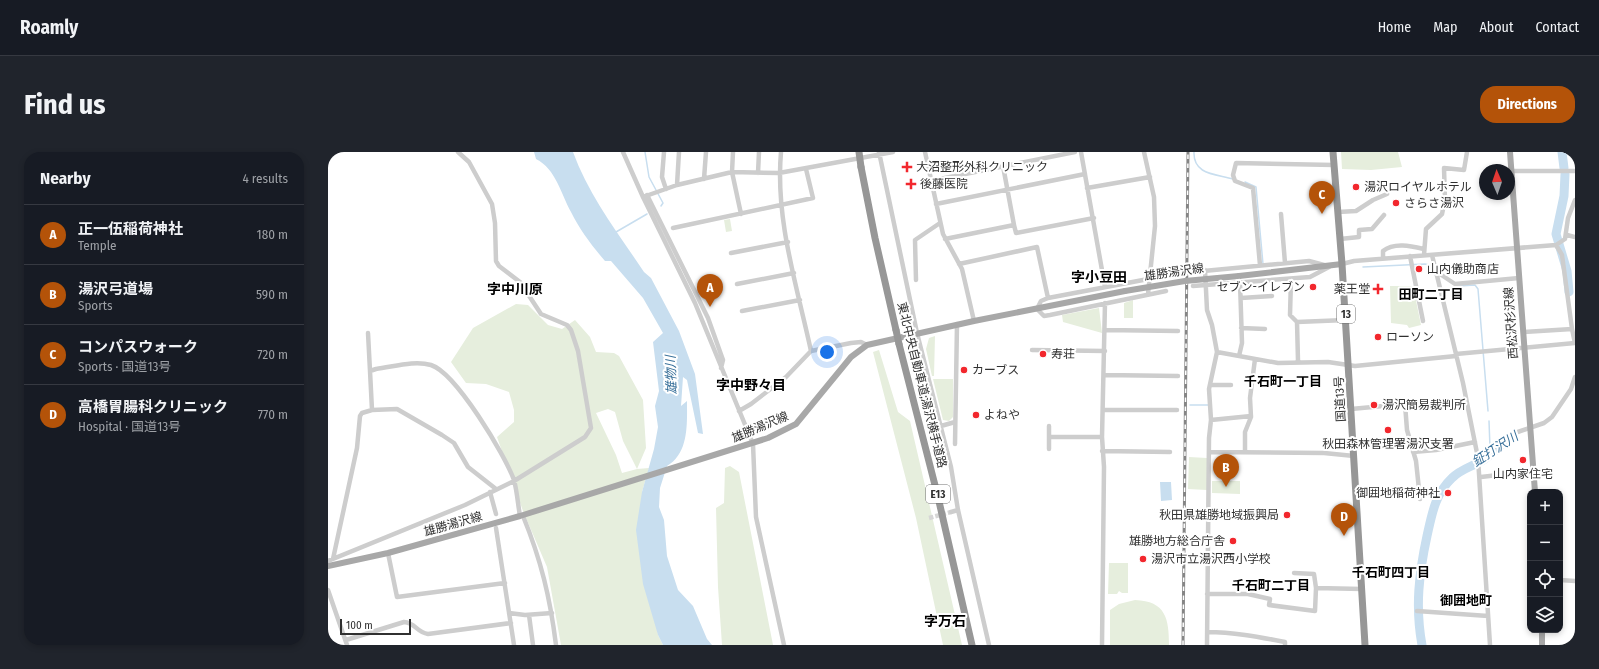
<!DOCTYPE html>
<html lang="en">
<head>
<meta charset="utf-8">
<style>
	body { margin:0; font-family:"Fira Sans Condensed","Noto Sans JP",sans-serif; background:#20242c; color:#f1f3f6 }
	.controls { position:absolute; right:12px; bottom:12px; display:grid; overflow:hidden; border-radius:8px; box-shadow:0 2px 6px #0003 }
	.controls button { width:36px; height:36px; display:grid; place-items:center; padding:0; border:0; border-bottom:1px solid #363941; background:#171b24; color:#f1f3f6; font:20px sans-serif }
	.compass { position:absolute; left:1151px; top:12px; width:36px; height:36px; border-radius:50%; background:#171b24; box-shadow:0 2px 6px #0003; rotate:358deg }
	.scale { position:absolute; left:12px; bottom:10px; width:71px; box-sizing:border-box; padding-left:4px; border:2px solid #303030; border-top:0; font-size:11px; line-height:14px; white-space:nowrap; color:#303030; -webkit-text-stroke:3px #fff; paint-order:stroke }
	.you { position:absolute; left:499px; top:200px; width:14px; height:14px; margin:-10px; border:3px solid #fff; border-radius:50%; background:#1a73e8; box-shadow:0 0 0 6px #1a73e833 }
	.badge { display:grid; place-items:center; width:26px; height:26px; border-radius:50%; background:#b45309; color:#fff; font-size:13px; font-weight:700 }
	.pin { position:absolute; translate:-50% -33px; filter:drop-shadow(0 1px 2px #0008) }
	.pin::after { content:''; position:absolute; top:21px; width:14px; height:12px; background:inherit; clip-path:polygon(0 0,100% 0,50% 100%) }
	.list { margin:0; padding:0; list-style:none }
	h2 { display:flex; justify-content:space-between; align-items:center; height:52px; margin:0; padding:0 16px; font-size:17px }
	h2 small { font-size:13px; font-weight:400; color:#9ea1a6 }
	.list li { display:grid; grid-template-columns:26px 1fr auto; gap:12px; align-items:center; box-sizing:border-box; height:60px; padding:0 16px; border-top:1px solid #363941 }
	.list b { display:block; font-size:15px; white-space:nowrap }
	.list p { margin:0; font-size:13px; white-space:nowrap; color:#9ea1a6 }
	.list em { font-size:13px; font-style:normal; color:#9ea1a6 }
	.icon { flex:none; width:22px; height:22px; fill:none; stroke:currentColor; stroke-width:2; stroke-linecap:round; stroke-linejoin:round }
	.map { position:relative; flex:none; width:1247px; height:493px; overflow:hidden; border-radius:16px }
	header { display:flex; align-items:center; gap:24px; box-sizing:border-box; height:56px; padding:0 20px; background:#171b24; border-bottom:1px solid #363941 }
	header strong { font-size:19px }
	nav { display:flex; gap:22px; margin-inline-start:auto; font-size:14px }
	.intro { display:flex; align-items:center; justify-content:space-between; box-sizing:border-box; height:96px; padding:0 24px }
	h1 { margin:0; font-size:28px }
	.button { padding:10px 18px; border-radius:16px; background:#b45309; color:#fff; font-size:14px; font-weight:700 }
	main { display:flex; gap:24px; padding:0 24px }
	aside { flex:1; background:#171b24; border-radius:16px; box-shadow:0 2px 6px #0003 }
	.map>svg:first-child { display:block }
</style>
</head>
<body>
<header>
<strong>Roamly</strong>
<nav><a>Home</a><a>Map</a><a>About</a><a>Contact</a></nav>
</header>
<div class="intro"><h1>Find us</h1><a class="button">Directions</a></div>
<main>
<aside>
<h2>Nearby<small>4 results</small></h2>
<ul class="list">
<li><span class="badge">A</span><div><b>正一伍稲荷神社</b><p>Temple</p></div><em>180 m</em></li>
<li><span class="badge">B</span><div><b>湯沢弓道場</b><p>Sports</p></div><em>590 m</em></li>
<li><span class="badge">C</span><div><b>コンパスウォーク</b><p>Sports · 国道13号</p></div><em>720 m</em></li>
<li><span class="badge">D</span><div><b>高橋胃腸科クリニック</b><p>Hospital · 国道13号</p></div><em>770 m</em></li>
</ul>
</aside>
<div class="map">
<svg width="1247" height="493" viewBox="0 0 1247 493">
	<rect width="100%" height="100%" fill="#fff"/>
	<path fill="#e6eedd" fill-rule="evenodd" d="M1013,0h57l4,15 -31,3 -29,-1z
		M402,67l2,12 -6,1 -2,-12z
		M1062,134h23l8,39 -12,3 -2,-3 -16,-2z
		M805,148v18h-9v-15z
		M188,152l12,1 20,20 14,4 13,-9 15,17 6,15 18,1 5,3 24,44 3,48 -9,21 12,-1 -7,24 16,143 5,10h-102l-14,-78 -24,-56 -26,-74 17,-15v-12l-5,-18 -23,-8 -20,-1 -15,-21 22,-34zM280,257l7,3 8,29 14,28 -15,4 -6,-18 -20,-42z
		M771,156l3,25 -39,-11 -1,-7z
		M607,184l-1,40h-2l-6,-27 3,-11z
		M551,198l19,62 12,9 52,224h-19l-27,-127 -43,-166z
		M605,227h20v38l-4,4 -6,-1z
		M861,305l18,1v32l-19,-1z
		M402,314l9,6 34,173h-51l-4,-58 -2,-79 8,-5 1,-35z
		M884,329h28v13l-28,-1z
		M781,411h19v30h-6l-3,-2 -2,3h-9z
		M807,448c31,1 34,19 34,45h-59v-35l9,-6z"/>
	<path fill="#c8deef" d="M206,0h39c16,44 45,81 71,120l7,6 28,53 16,43 8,60 -5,-1 -11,-53 -4,-3 -2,29 6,-5c0,23 2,52 -20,65l-7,22 -1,19 5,13 3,36 11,34 15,16 14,33 5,6h-49l-5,-10 -15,-51 -7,-54 6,-38 12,-43 4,-22 -3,-21 4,-15 -6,-49 10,-9 -20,-35 -32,-37h-6c-13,-15 -25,-31 -34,-49 -10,-18 -15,-43 -35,-53z
		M832,330h11l1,18 -11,1z"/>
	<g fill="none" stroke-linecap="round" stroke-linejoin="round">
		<path stroke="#c8deef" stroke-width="1.5" d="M317,0l4,25 14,26 -2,3
			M866,0c-1,23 22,22 39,27
			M917,30l11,5 7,77
			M288,80l31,-18
			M1035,115l62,-3 4,1 6,7
			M1131,134l16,-1 3,4 10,122
			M862,253h18
			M1161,269l1,27"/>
		<path stroke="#c8deef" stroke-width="9" d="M1234,0l2,16
			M1237,22l-1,22 -8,38 11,37 2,21
			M1094,493c-7,-38 -3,-72 5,-109 5,-22 8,-42 25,-58 10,-10 23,-12 34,-20 8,-6 15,-13 23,-20"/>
		<path stroke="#d6d6d6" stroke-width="4.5" stroke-dasharray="4.5 2" stroke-linecap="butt" d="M601,366l22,-6"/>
		<path stroke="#cdcdcd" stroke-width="4.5" d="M295,0l20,45 52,106 58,141 3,73 28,128
			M336,0l-2,25 4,12
			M405,0l-1,20 9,42
			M453,0c-6,67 16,134 30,199
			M551,0l38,181 34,134 7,43 31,135
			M597,0l18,82 19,35 12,52
			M753,0l24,135
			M816,0l10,45 1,29 -7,68
			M1183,19h64
			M430,21l1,-21
			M376,27l2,-27
			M602,29l145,-29
			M349,33l2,-33
			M759,36l63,-11
			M319,43l61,123 15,42 -2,8
			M315,45l34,-12 55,-13 47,1 114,-21
			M608,52l149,-30
			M1010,60l18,-1 17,-11 14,-6
			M953,62l4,49
			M686,73l2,8 78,-15
			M345,76l140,-30 -7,-29
			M1239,83l8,2
			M617,87l69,-14 -11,-59
			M1012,87l19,-2v-7l13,-1 12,-14
			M1228,93l6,10 10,74
			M403,101l57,-11
			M1096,103l2,-26 16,-15 3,-14 -1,-32 20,2 3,-18
			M1104,103l31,128 15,75 12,187
			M1082,104l13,65
			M1055,106v-7c11,-9 28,-5 41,-2
			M631,112l78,-17 11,51
			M1014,112l12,-3 202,-16 9,-6 3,-21 7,-18
			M932,113l-7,-77 -18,-7 -2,-6 3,-12 98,2
			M877,118l2,40 5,15 5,27
			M865,120l116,-11 15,4
			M1109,120l18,12 64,-6
			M963,127l-1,36 7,7 1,39
			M588,128l-1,-40 25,-17
			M409,132l57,-11
			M865,134l117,-9 19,-10
			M838,139l-116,24 -6,1 -7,-7 4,-8 7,-3 132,-25
			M913,146l31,-2
			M414,159l58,-11
			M969,170l49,-2
			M913,176l24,1
			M777,178l73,1
			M1195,180l49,-3 3,14
			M40,181l2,38
			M704,198l73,1
			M1128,202l119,-11
			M911,204l3,-13 -2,-61
			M776,223l74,1
			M882,233h21
			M1023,257l54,-5 2,26 9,31 4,38
			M44,258l25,-1 45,26 12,8 14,24 28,22
			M775,258h74
			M411,259l12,-7 35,-27 25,-26 40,-8 10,-1 6,3
			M883,268l40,-4
			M613,274l14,-4
			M721,274v23
			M721,285h53
			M627,292l2,-120
			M774,299l68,1
			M881,300l115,1 30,3
			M917,300v-20l6,-15 -1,-19 5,-39
			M1085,300l23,-2 39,-8
			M1150,306l18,-12 16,-12 32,-11 8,-6 19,-28 4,-12
			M1153,325l52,-6
			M162,340l6,22
			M623,360l7,-2
			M195,364c18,44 27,81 33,129
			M168,376l18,117
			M60,401l9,44 108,-14
			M5,407l24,-111 3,-32 2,-3 10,-3 -2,-39 6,-2c17,-2 38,-9 55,-4 25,8 74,90 83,115 3,11 4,25 6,36
			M0,409l137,-56 49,-24 71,-44 6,-9 -13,-77 -7,-21 -4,-5 -26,-11 -21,-32 -21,-16 -3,-5 -1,-38 -3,-19 -23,-42 -11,-10
			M966,421l20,1 2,14
			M1232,428l15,1
			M0,438l19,55
			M879,442h41l22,5 -1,6 46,6 1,-23 46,1
			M1089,459l71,5
			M181,461l16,2 27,-2
			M201,463l4,30
			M879,480c27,0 52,5 78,10v3
			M18,488l58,-18c12,1 12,10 24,12l83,-11
			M774,493l2,-178 -2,-30 3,-134
			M879,493l2,-207 2,-18 -2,-31 8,-37 61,11 50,-1 27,4 101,-10"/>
		<path stroke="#a8a8a8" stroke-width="6" d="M1182,0l25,340
			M911,124l103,-12
			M0,414l60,-13 132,-37 248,-78 28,-14 55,-67 16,-12 107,-24 151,-30
			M1214,478v15"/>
		<path stroke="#979797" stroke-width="7" d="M1005,0l9,112 23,381
			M533,15l14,71 21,92
			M571,192l39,153 34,148"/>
		<defs>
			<path id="rail" d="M855,493l5,-493"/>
		</defs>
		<use href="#rail" stroke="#858585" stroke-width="3"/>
		<use href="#rail" stroke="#fff" stroke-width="1.5" stroke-dasharray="4.5" stroke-linecap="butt"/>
		<path stroke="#a8a8a8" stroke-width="6" d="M797,139l60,-10 54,-5"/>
		<path stroke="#979797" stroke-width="7" d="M531,0l2,15
			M568,178l3,14"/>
	</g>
	<g fill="#f2272d" stroke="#fff" stroke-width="1.5">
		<path d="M577 9h4v4h4v4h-4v4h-4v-4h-4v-4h4z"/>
		<path d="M581 26h4v4h4v4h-4v4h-4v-4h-4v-4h4z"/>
		<circle cx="1028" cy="35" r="4"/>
		<circle cx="1068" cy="51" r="4"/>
		<circle cx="1091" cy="117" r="4"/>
		<circle cx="985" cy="135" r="4"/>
		<path d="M1048 131h4v4h4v4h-4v4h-4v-4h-4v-4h4z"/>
		<circle cx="1050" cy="185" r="4"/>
		<circle cx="715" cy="202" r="4"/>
		<circle cx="636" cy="218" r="4"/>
		<circle cx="1046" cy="253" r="4"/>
		<circle cx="648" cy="263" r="4"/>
		<circle cx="1060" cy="278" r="4"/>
		<circle cx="1195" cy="308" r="4"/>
		<circle cx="1120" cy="341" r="4"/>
		<circle cx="959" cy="363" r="4"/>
		<circle cx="905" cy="389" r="4"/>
		<circle cx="815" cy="407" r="4"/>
	</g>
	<g text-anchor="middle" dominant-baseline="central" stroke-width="4" stroke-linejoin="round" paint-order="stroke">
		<g fill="#fff" stroke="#6e6e6e" stroke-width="1">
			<rect x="1009" y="153" width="18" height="18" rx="3"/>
			<rect x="598" y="333" width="24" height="18" rx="3"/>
		</g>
		<g font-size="11" font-weight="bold" fill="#303030">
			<text x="1018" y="162">13</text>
			<text x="610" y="342">E13</text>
		</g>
		<g font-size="12" fill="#303030" stroke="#fff" text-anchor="start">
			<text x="588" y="15">大沼整形外科クリニック</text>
			<text x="592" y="32">後藤医院</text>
			<text x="1036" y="35">湯沢ロイヤルホテル</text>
			<text x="1076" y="51">さらさ湯沢</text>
			<text x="1099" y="117">山内儀助商店</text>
			<text x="977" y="135" text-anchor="end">セブン-イレブン</text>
			<text x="1042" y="137" text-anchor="end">薬王堂</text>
			<text x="1058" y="185">ローソン</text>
			<text x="723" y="202">寿荘</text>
			<text x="644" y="218">カーブス</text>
			<text x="1054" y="253">湯沢簡易裁判所</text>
			<text x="656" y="263">よねや</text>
			<text x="1060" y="292" text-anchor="middle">秋田森林管理署湯沢支署</text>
			<text x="1195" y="322" text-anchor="middle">山内家住宅</text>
			<text x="1112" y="341" text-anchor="end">御囲地稲荷神社</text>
			<text x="951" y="363" text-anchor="end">秋田県雄勝地域振興局</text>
			<text x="897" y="389" text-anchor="end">雄勝地方総合庁舎</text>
			<text x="823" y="407">湯沢市立湯沢西小学校</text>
		</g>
		<g font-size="12" fill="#303030" stroke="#fff">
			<text transform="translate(846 120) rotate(-8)">雄勝湯沢線</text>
			<text transform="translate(1183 171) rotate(-94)">西松沢杉沢線</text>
			<text transform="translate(594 233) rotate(76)">東北中央自動車道;湯沢横手道路</text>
			<text transform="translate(1012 247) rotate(-93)">国道13号</text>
			<text transform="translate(432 275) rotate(-23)">雄勝湯沢線</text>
			<text transform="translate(125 372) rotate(-16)">雄勝湯沢線</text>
		</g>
		<g font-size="13" font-weight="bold" fill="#000" stroke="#fff">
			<text x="1103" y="142">田町二丁目</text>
			<text x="955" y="229">千石町一丁目</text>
			<text x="1063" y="420">千石町四丁目</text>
			<text x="943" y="433">千石町二丁目</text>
			<text x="1138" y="448">御囲地町</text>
		</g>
		<g font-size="13" font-style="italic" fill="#376f99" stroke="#fff">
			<text transform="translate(343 223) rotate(-92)">雄物川</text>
			<text transform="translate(1167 297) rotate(-33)">鉦打沢川</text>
		</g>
		<g font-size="14" font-weight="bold" fill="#000" stroke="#fff">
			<text x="771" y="125">字小豆田</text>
			<text x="187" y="137">字中川原</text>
			<text x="423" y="233">字中野々目</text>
			<text x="617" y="469">字万石</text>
		</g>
	</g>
</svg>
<div class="controls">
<button>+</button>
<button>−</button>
<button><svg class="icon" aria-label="locate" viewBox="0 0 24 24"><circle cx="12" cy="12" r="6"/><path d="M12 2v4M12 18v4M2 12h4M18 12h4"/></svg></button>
<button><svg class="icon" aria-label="layers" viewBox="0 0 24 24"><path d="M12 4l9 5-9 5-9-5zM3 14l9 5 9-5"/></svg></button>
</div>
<svg class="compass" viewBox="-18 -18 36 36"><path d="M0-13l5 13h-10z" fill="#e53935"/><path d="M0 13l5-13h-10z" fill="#9ea1a6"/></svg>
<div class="scale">100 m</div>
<div class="you"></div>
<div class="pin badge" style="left:382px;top:155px">A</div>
<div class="pin badge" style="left:898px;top:335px">B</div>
<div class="pin badge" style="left:994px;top:62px">C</div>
<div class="pin badge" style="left:1016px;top:384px">D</div>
</div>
</main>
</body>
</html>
